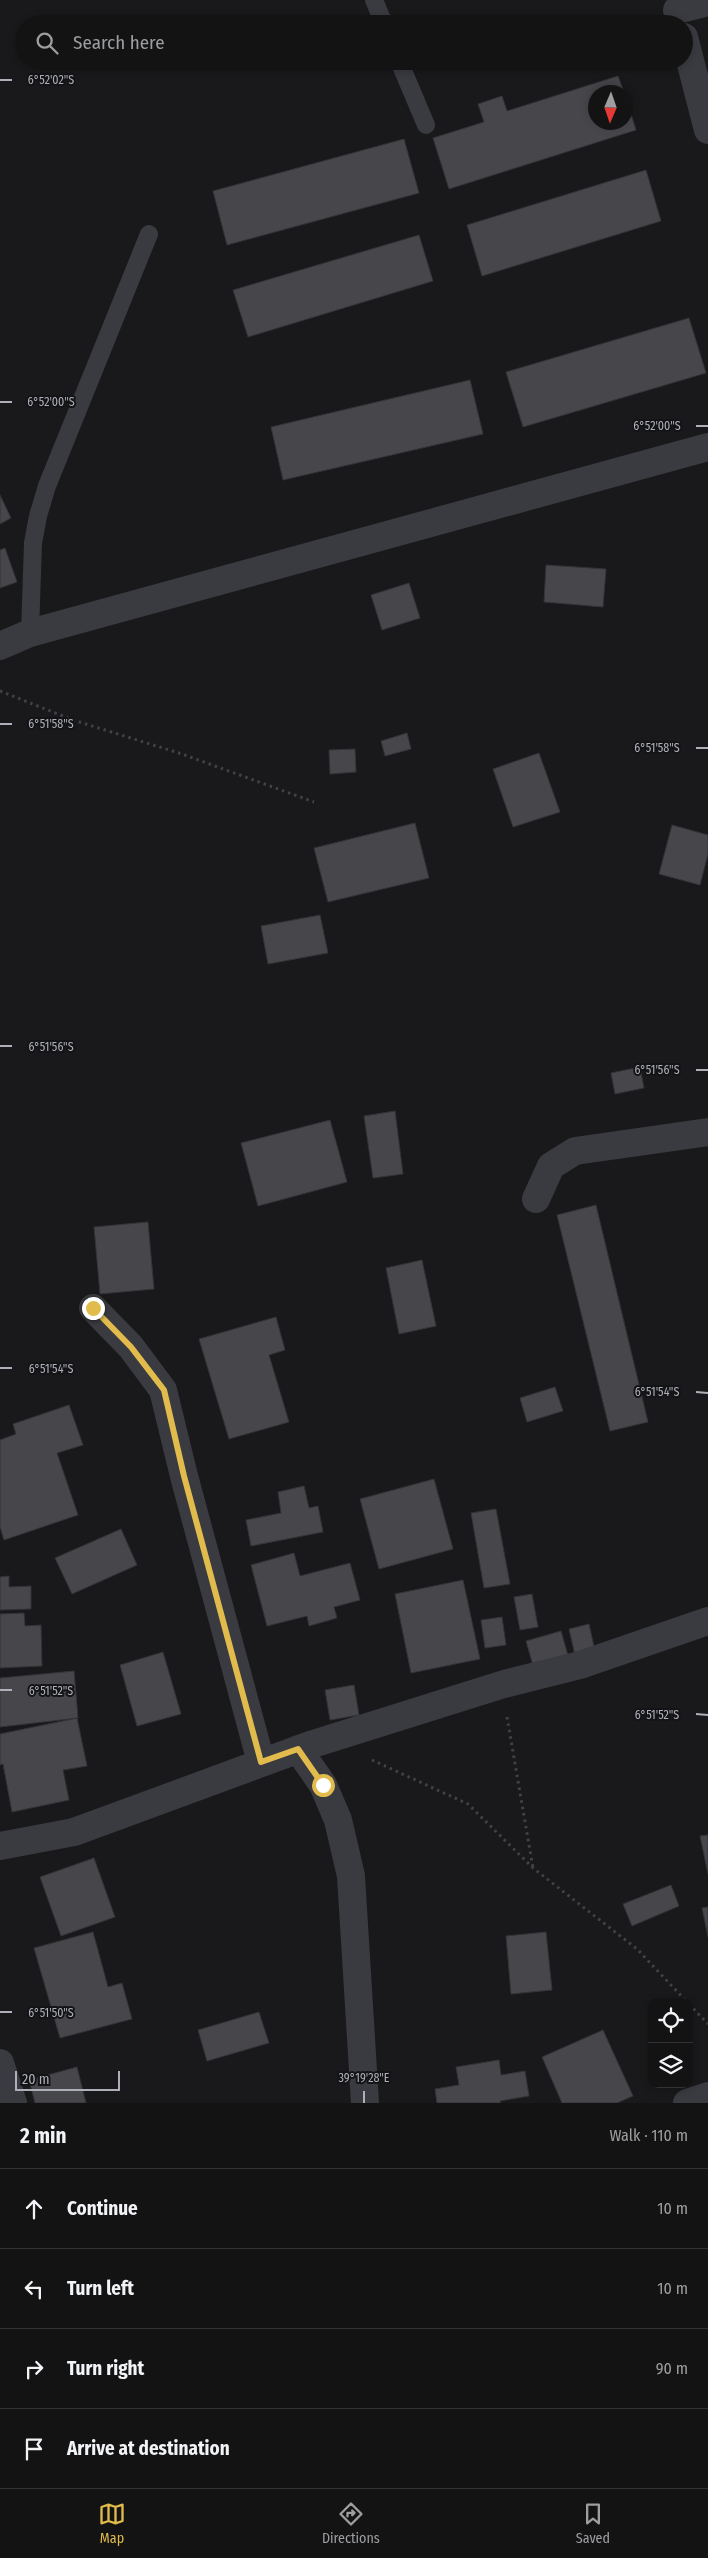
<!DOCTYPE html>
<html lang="en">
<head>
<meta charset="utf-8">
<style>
	body { margin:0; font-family:"Fira Sans Condensed",sans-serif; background:#202022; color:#f1f3f6 }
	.controls { position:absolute; right:15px; bottom:15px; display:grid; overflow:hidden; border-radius:10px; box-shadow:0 2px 8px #0003 }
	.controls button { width:45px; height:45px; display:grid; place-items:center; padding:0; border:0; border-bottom:1px solid #323234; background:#131314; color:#f1f3f6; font:25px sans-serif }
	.compass { position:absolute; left:588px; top:85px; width:45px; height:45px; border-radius:50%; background:#131314; box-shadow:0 2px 8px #0003; rotate:182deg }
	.scale { position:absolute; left:15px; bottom:12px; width:105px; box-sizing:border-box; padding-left:5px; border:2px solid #adb0b9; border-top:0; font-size:14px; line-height:18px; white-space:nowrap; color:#adb0b9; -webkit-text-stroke:4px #141416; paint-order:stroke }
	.stop { position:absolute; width:15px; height:15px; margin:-11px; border:4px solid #e1bb4b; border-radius:50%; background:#fff }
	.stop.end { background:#e1bb4b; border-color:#fff; box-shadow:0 1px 5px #0008 }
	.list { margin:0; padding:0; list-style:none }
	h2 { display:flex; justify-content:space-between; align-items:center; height:65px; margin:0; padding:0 20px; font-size:21px }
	h2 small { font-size:16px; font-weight:400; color:#9d9ea0 }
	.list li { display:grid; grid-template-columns:32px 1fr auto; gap:15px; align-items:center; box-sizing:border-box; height:80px; padding:0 20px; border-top:1px solid #323234 }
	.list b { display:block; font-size:19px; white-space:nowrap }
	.list em { font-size:16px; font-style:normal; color:#9d9ea0 }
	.icon { flex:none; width:28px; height:28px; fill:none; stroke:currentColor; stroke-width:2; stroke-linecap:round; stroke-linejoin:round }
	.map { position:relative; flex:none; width:708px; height:2103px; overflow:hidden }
	.search { position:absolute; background:#131314; box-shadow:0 2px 8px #0003; left:15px; right:15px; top:15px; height:55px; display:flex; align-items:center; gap:12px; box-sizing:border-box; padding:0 18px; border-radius:28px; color:#9d9ea0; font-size:19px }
	.sheet { height:385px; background:#131314 }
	nav { display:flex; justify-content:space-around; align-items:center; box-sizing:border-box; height:70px; border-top:1px solid #323234; background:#131314; font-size:14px; color:#9d9ea0 }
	nav a { display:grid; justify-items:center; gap:2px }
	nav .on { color:#e1bb4b }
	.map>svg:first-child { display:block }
</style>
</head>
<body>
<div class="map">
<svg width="708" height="2103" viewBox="0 0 708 2103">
	<rect width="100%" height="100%" fill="#19191b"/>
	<path fill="#46464b" stroke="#343337" d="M618,76l6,16h-28v30h30v-24l10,32 -187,59 -16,-51 51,-16 -6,-18 24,-8 5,15z
		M404,139l15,54 -192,52 -14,-54z
		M646,170l15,51 -179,55 -15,-51z
		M419,235l14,46 -185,56 -15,-47z
		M689,318l17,55 -183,54 -17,-55z
		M470,380l13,54 -200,46 -12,-53z
		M0,495l11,23 -11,6z
		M5,548l12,34 -17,6v-38z
		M546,565l60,4 -3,38 -59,-5z
		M409,583l11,35 -38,12 -11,-35z
		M407,733l4,16 -26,7 -4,-15z
		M355,749l1,23 -26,2 -1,-24z
		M539,753l21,59 -47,15 -20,-58z
		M415,823l14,55 -101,24 -14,-54z
		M672,825l36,10v19l-8,31 -41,-11z
		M320,915l8,38 -60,11 -7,-38z
		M640,1067l4,21 -29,6 -4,-21z
		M395,1111l8,63 -30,4 -9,-62z
		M330,1120l17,62 -89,24 -17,-63z
		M596,1205l52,217 -38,9 -53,-216z
		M148,1222l6,67 -54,5 -6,-67z
		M422,1260l14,66 -37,8 -13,-66z
		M276,1317l9,33 -16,5 20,67 -60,17 -30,-100z
		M555,1387l8,24 -36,11 -7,-24z
		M69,1405l14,40 -26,8 21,62 -74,25 -4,-13v-87l16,-6 -3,-10z
		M434,1479l19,70 -74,20 -19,-70z
		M304,1486l5,22 9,-2 5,26 -72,14 -5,-26 35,-7 -3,-21z
		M496,1509l14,75 -26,4 -13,-75z
		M121,1529l16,36 -65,29 -17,-36z
		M294,1553l6,23 50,-13 10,37 -26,7 3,11 -28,8 -2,-10 -40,10 -16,-61z
		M9,1576v11l22,-1v23l-31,1v-33z
		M463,1580l17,79 -69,14 -16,-79z
		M532,1594l6,33 -18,3 -6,-33z
		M24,1613l1,13 16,-1 1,41 -42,2v-54z
		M502,1617l4,28 -21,3 -4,-28z
		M589,1624l6,27 -20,4 -6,-26z
		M561,1631l8,28 -35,10 -8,-28z
		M163,1652l18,62 -44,12 -17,-61z
		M74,1671l4,47 -78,9v-49z
		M354,1685l5,30 -29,5 -5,-30z
		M77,1718l10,48 -24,4 6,30 -57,12 -9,-48 -3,1v-31z
		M708,1835v39l-8,-38z
		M94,1858l21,59 -54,19 -21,-59z
		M671,1885l8,21 -47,20 -9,-22z
		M708,1907v30l-6,-29z
		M93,1932l15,55 14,-4 10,36 -72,19 -26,-90z
		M546,1932l6,58 -41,4 -5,-58z
		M259,2012l10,31 -62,18 -9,-31z
		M603,2030l30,66 -16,7h-55l-20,-46z
		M499,2060l2,15 24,-4 4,25 -29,5 1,2h-64l-2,-14 24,-4 -3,-18z
		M77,2067l9,36h-51l-6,-23z"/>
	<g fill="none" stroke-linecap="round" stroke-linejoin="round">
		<path stroke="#404246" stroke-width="3" stroke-dasharray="2.5 4" stroke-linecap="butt" d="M0,691l73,29 109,34 132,48
			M507,1717l26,151
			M372,1760l96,44 65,64 104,81 50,53
			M689,2004l19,20"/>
		<path stroke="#3a3b40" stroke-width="18" d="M374,0l10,24
			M399,61l27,64
			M30,633l3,-90 5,-27 9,-30 102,-252"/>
		<path stroke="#3a3b40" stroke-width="28" d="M677,10l31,-8
			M684,37l24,93
			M0,646l30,-13 678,-186
			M536,1199l15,-33 24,-15 133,-19
			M93,1308l38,39 32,43 21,86 77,286
			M298,1749l25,36 15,35 13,56 14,227
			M0,1846l74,-14 239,-88 191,-60 76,-19 128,-44
			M0,2063l13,40
			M687,2103l21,-7"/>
	</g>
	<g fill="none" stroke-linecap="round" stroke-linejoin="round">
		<path stroke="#e1bb4b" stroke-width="6" d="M93,1308l38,39 33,43 20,86 77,286 37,-13 25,36"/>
	</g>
	<path fill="none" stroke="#adb0b9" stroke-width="2" d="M0,80h12M0,402h12M696,426h12M0,724h12M696,748h12M0,1046h12M696,1070h12M0,1368h12M696,1392l12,1M0,1690h12M696,1714l12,1M0,2012h12M364,2103v-12"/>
	<g font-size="12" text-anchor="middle" fill="#adb0b9" stroke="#141416" stroke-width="4" stroke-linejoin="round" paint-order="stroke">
		<text x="51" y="84">6°52'02"S</text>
		<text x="51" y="406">6°52'00"S</text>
		<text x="657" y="430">6°52'00"S</text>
		<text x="51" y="728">6°51'58"S</text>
		<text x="657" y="752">6°51'58"S</text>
		<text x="51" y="1051">6°51'56"S</text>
		<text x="657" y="1074">6°51'56"S</text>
		<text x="51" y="1373">6°51'54"S</text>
		<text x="657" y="1396">6°51'54"S</text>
		<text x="51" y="1695">6°51'52"S</text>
		<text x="657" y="1719">6°51'52"S</text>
		<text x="51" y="2017">6°51'50"S</text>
		<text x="364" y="2082">39°19'28"E</text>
	</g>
</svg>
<div class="controls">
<button><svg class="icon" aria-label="locate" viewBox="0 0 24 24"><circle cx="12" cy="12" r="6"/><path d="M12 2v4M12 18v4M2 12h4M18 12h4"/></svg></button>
<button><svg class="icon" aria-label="layers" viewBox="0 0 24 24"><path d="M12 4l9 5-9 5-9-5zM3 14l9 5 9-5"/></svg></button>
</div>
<svg class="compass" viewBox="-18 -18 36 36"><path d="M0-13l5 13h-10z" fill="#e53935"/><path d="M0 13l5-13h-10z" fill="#9d9ea0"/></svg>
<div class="scale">20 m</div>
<div class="stop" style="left:323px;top:1785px"></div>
<div class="stop end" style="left:93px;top:1308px"></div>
<div class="search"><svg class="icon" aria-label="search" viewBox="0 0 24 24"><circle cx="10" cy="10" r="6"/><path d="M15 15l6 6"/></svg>Search here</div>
</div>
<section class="sheet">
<h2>2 min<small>Walk · 110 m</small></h2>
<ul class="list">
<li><svg class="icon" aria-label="ahead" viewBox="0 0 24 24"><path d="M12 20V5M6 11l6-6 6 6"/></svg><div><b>Continue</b></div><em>10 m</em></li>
<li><svg class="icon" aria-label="left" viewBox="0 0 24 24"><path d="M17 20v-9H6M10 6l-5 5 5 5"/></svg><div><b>Turn left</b></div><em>10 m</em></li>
<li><svg class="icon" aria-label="right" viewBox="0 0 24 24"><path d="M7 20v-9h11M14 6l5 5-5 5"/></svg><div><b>Turn right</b></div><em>90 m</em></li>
<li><svg class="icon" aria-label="arrive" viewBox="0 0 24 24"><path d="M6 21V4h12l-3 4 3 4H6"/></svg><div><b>Arrive at destination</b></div></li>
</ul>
</section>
<nav>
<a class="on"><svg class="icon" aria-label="map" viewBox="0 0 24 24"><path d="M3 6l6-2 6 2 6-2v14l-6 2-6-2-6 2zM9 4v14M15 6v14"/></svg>Map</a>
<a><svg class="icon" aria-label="directions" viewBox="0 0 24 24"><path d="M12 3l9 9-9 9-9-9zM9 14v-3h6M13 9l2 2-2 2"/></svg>Directions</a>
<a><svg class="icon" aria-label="saved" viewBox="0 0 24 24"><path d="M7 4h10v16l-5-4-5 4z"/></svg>Saved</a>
</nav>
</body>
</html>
